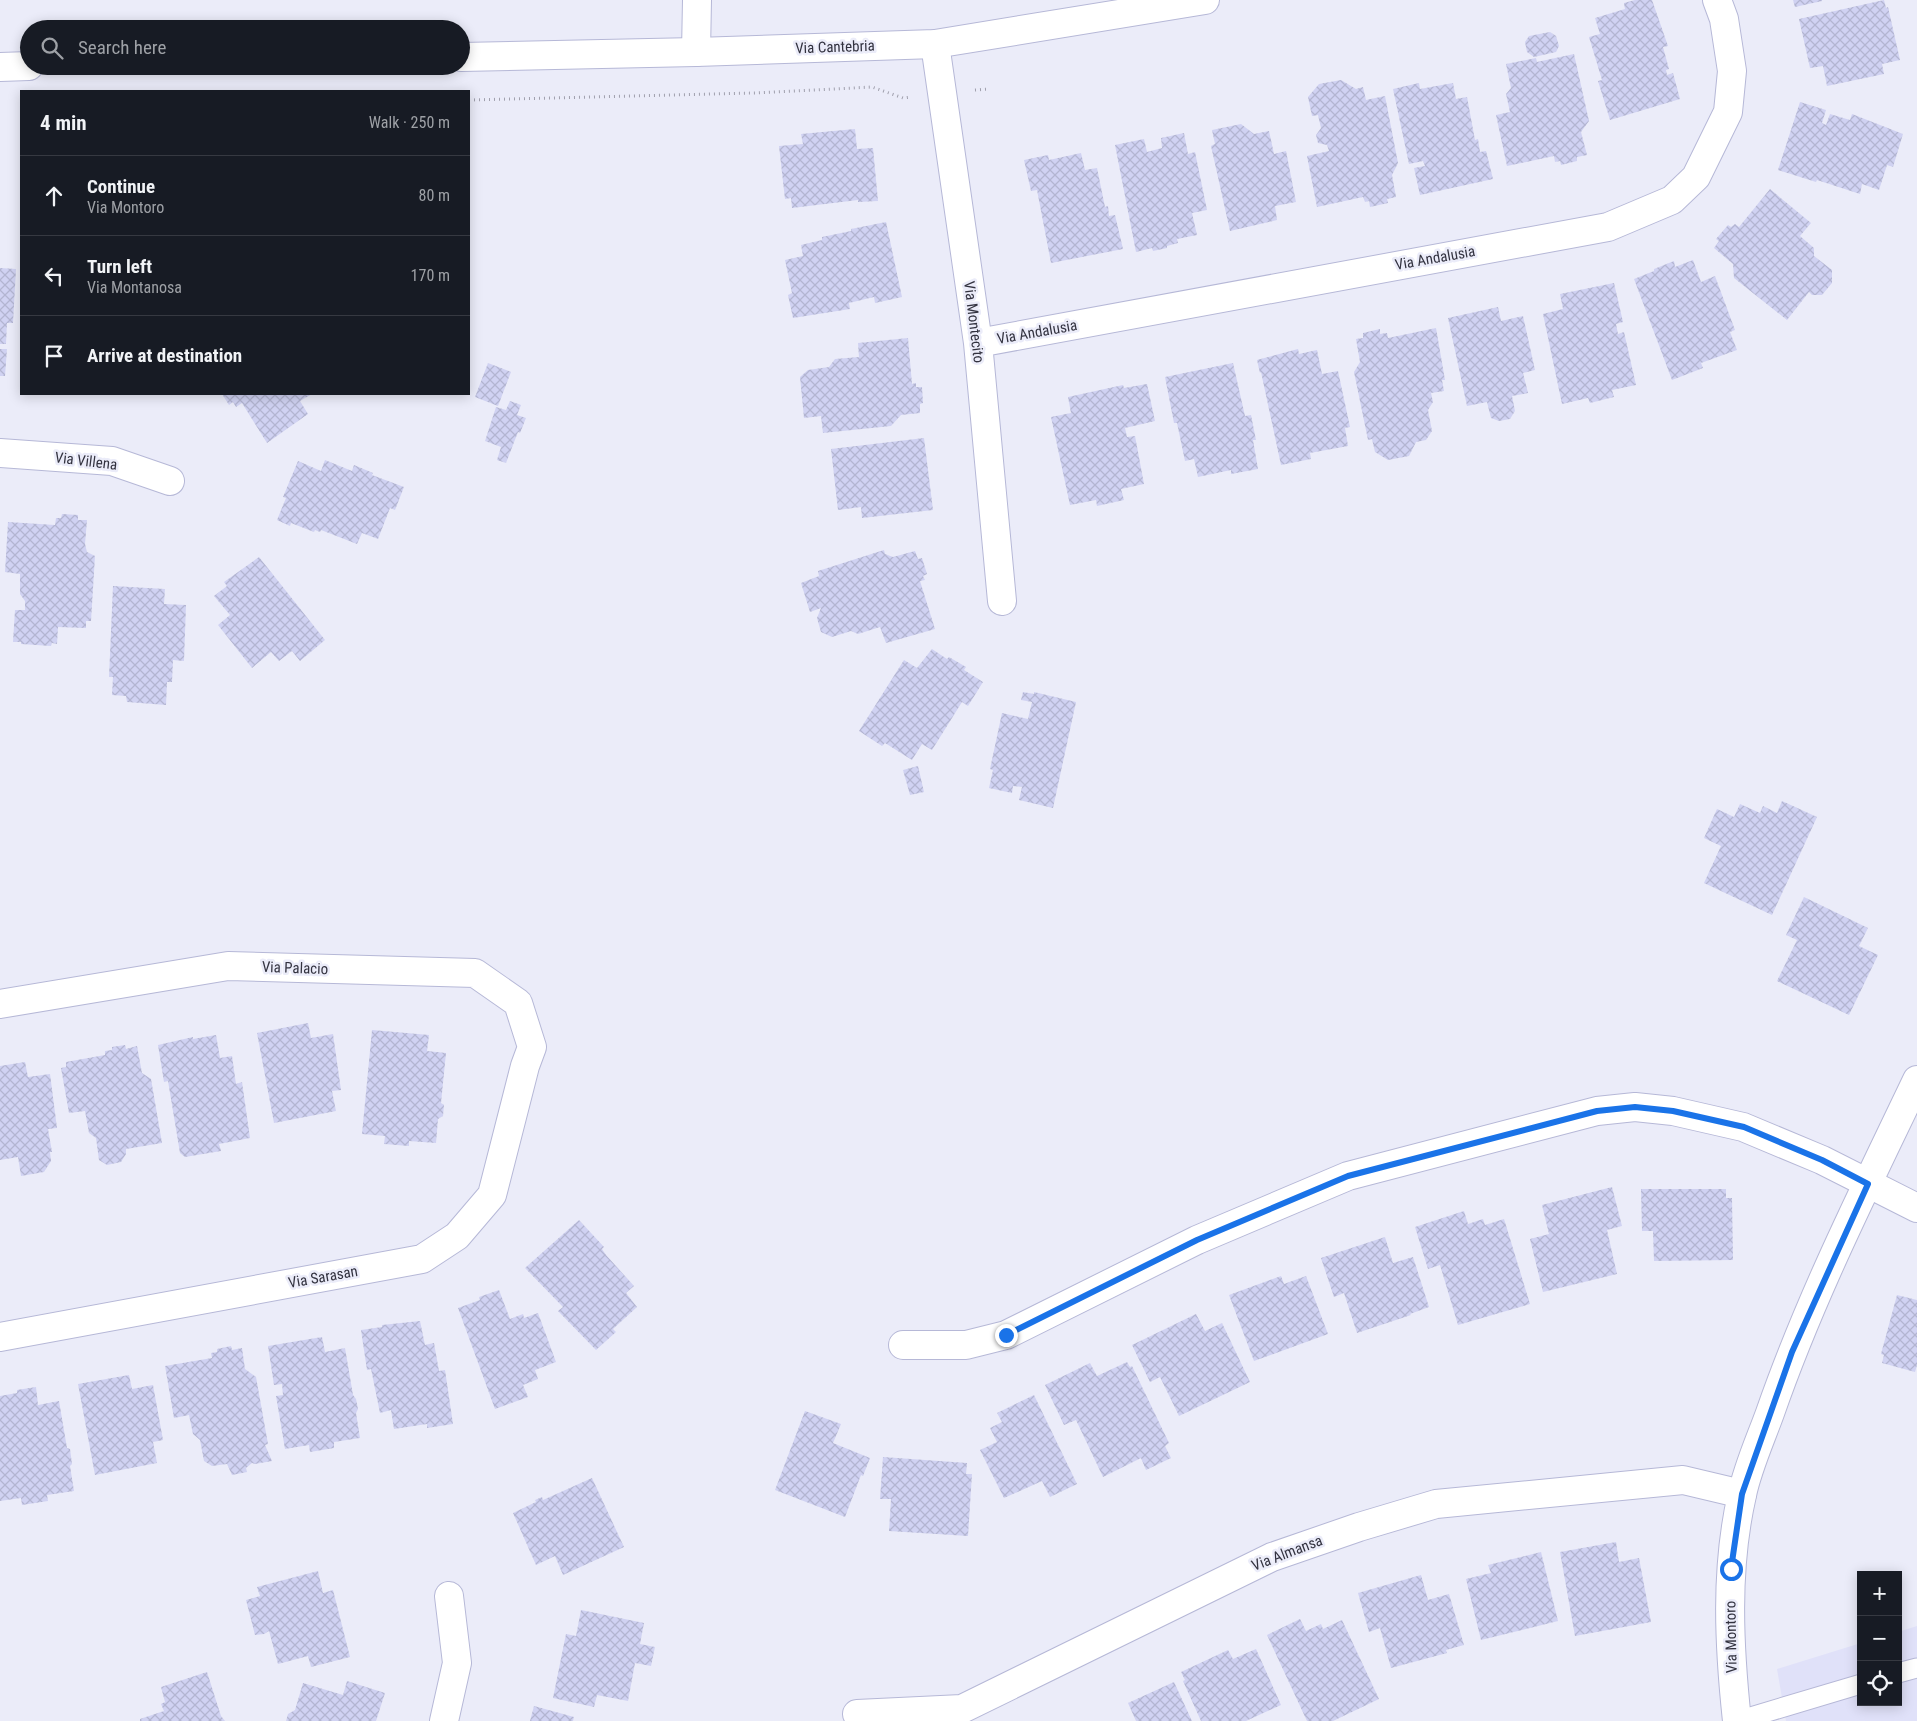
<!DOCTYPE html>
<html lang="en">
<head>
<meta charset="utf-8">
<style>
	body { margin:0; font-family:"Roboto Condensed",sans-serif; background:#242831; color:#f1f3f6 }
	.controls { position:absolute; right:15px; bottom:15px; display:grid; overflow:hidden; border-radius:0px; box-shadow:0 2px 12px #0003 }
	.controls button { width:45px; height:45px; display:grid; place-items:center; padding:0; border:0; border-bottom:1px solid #363941; background:#171b24; color:#f1f3f6; font:25px sans-serif }
	.stop { position:absolute; width:15px; height:15px; margin:-11px; border:4px solid #1a73e8; border-radius:50%; background:#fff }
	.stop.end { background:#1a73e8; border-color:#fff; box-shadow:0 1px 5px #0008 }
	.list { margin:0; padding:0; list-style:none }
	h2 { display:flex; justify-content:space-between; align-items:center; height:65px; margin:0; padding:0 20px; font-size:21px }
	h2 small { font-size:16px; font-weight:400; color:#9ea1a6 }
	.list li { display:grid; grid-template-columns:32px 1fr auto; gap:15px; align-items:center; box-sizing:border-box; height:80px; padding:0 20px; border-top:1px solid #363941 }
	.list b { display:block; font-size:19px; white-space:nowrap }
	.list p { margin:0; font-size:16px; white-space:nowrap; color:#9ea1a6 }
	.list em { font-size:16px; font-style:normal; color:#9ea1a6 }
	.icon { flex:none; width:28px; height:28px; fill:none; stroke:currentColor; stroke-width:2; stroke-linecap:round; stroke-linejoin:round }
	.map { position:relative; flex:none; width:1917px; height:1721px; overflow:hidden }
	.search { position:absolute; background:#171b24; box-shadow:0 2px 12px #0003; left:20px; top:20px; width:450px; height:55px; display:flex; align-items:center; gap:12px; box-sizing:border-box; padding:0 18px; border-radius:28px; color:#9ea1a6; font-size:19px }
	.panel { position:absolute; background:#171b24; box-shadow:0 2px 12px #0003; left:20px; top:90px; width:450px; height:305px; border-radius:0px }
	.map>svg:first-child { display:block }
</style>
</head>
<body>
<div class="map">
<svg width="1917" height="1721" viewBox="0 0 1917 1721">
	<defs>
		<pattern id="building-cross-hatch" width="8" height="8" patternUnits="userSpaceOnUse" patternTransform="scale(1.25)"><rect width="8" height="8" fill="#d0d2f2"/><path d="M0 0l8 8M0 8l8-8" fill="none" stroke="#b3b5d1"/></pattern>
	</defs>
	<rect width="100%" height="100%" fill="#ebecf9"/>
	<path fill="#e0e1f9" d="M1917,1626v95h-131l-9,-52 84,-26v59h37v-70z"/>
	<path fill="url(#building-cross-hatch)" d="M1635,0h17l16,46 -5,1 6,22 -3,1 1,5 6,-2 7,26 -70,21 -12,-39 4,-1 -13,-43 11,-3 -5,-16 30,-9 -1,-6z
		M1793,0h29v1l-27,6z
		M1884,0l2,8 2,-1 12,53 -18,4 2,10 -57,12 -4,-20 -13,2 -11,-49z
		M1550,32l6,4 3,10 -3,6 -22,5 -7,-5 -2,-10 4,-6z
		M1574,54l15,67 -8,11 6,23 -10,2v4l-16,4 -1,-4 -5,1 -1,-6 -47,10 -11,-51 14,-3 -4,-18 5,-6 -5,-24 30,-6 1,4z
		M1341,80l15,9 7,-2 3,13 19,-4 13,67 -6,12 4,22 -9,2 1,4 -18,4 -1,-6 -4,1 -2,-5 -46,10 -10,-51 22,-5 -2,-6 -9,-2 -2,-8 5,-7 -3,-13 -6,1 -4,-19 11,-13z
		M1419,83l1,6 33,-6 3,16 11,-2 8,43 3,-1 2,13 6,-1 7,28 -73,16 -6,-27 11,-2 -2,-5 -14,3 -16,-75z
		M1800,102l26,8 -4,13 4,2 4,-11 20,6 2,-6 51,20 -10,33 -6,-2 -8,25 -17,-6 -2,10 -43,-14 -1,2 -38,-12z
		M1241,124l13,10 15,-3 5,23 12,-3 10,51 -21,4 2,14 -47,11 -19,-85 4,-2 -3,-14z
		M855,129l2,20 16,-1 5,53 -20,1v-2l-66,8 -1,-10 -6,1 -6,-53 24,-2 -2,-10z
		M1184,133l4,21 7,-2 12,58 -15,3 5,22 -20,4 1,4 -11,3v2l-14,3 -1,-3 -16,4 -21,-107 29,-6 3,13 15,-4 -1,-10z
		M1081,153l4,17 12,-2 8,39 3,-1 1,10 6,-1 8,34 -72,14 -14,-73 -6,1 -7,-31 24,-5 1,5z
		M1770,189l41,34 -11,13 14,12v8l18,14v13l-10,12h-10l-3,-3 -22,28 -53,-42 -1,-14 -19,-16 5,-7 -3,-2 12,-14 3,2 4,-3 4,3z
		M886,222l16,75 -27,6 -1,-6 -25,6 1,6 -57,9 -5,-23 4,-2 -7,-33 18,-4 -2,-11 21,-5v-3l29,-6v-2z
		M1693,260l8,22 14,-6 20,54 -5,2 7,18 -36,13 2,5 -31,12 -38,-101 20,-8v-2l20,-8 1,6z
		M0,268l16,1 -3,54h-6l-1,21h-6z
		M1614,283l9,39 -7,2 2,10 6,-2 12,53 -24,5 2,7 -24,6 -2,-5 -26,6 -19,-90 20,-5 -3,-15z
		M1498,307l3,14 22,-5 12,54 -12,3 5,20 -16,3 3,15 -5,8 -11,2 -8,-3 -4,-16 -20,4 -19,-88z
		M1436,328l9,52h-3l2,11 -13,2 2,9 -5,8 4,21 -6,9 -10,2 -7,14 -21,4 -13,-8 -3,-13 -4,1 -14,-68 6,-10 -4,-23 7,-1v-5l17,-4v5l7,-1 1,5z
		M908,338l4,46 4,-1v4h6l1,16 -3,1v9l-19,2 -10,11 -68,7 -2,-17 -17,2 -4,-41 8,-7 21,-3 6,-8 24,-2 -1,-14z
		M0,349h7l-2,27h-5z
		M1298,349l1,5 18,-4 5,24 16,-3 12,56 -5,1 3,18 -38,7 1,6 -30,6 -20,-93 -1,1 -3,-13z
		M488,363l23,9 -13,34 -23,-9z
		M1233,363l12,53 6,-1 5,25h-3l5,29 -27,5v-4l-33,7 -4,-18 -9,2 -8,-38h-3l-9,-46z
		M1147,384l8,37 -30,7 2,9 8,-1 9,48 -23,5 3,11 -27,6 -1,-6 -26,5 -19,-88 20,-4 -3,-16 55,-12 1,3z
		M222,394h90l-12,7 8,13 -41,29 -25,-40 -6,4 -3,-5 -4,3z
		M510,401l11,4 -4,10 9,3 -6,15 -2,-1 -12,31 -9,-3 4,-13 -16,-6 11,-34 10,3z
		M924,438l9,72 -71,8 -1,-11 -23,3 -7,-61z
		M325,460l27,11 2,-6 19,8 -1,2 32,12 -9,23 -5,-2 -12,31 -16,-6 -5,11 -36,-14 -1,2 -5,-2 -1,2 -23,-9 -1,3 -13,-6 9,-22 -3,-1 15,-36 23,10z
		M62,514l16,1v5h9l-2,24 2,8 8,4 -4,65h-5v7l-28,-1 -1,17 -5,-1 -1,3 -30,-2v-2h-8l2,-32h10v-9l-5,-7v-20l-15,-2 3,-50 47,3 1,-7h5z
		M884,550l1,4 8,3 22,-6 3,8 4,-1 5,16 -4,2 2,4 -5,1 15,48 -49,14 -6,-16 -22,7 -7,-3 -19,6 -11,-5 -4,-14 4,-10 -11,4 -9,-29 18,-7 -1,-5z
		M259,557l66,83 -25,21 -8,-10 -13,10 -8,-9 -19,16 -34,-43 12,-10 -16,-19 13,-10 -3,-4z
		M113,586l52,3 -1,15 22,1 -2,56 -11,-1 -1,22h-5l-1,23 -39,-3 -1,-6 -14,-1 1,-18h-4z
		M932,649l15,10 2,-2 17,10 -2,3 19,12 -15,24 -6,-4 -30,48 -10,-6 -10,16 -27,-17 -3,3 -23,-15 45,-71 13,8z
		M1023,692l11,2v-2l42,10 -23,106 -34,-8 3,-13 -9,-1 -1,7 -23,-5 4,-18 -3,-1 12,-56 26,6 4,-17 -11,-2z
		M918,766l6,26 -14,3 -7,-25z
		M1782,801l35,16 -45,98 -68,-32 17,-37 -17,-8 13,-29 17,8 6,-13 20,9 3,-7 14,7z
		M1804,897l64,31 -9,18 19,9 -29,60 -72,-34 20,-41 -11,-5z
		M308,1023l3,15 22,-4 8,56 -9,1 4,20 -62,12 -17,-90z
		M372,1030l57,5 -2,16 19,2 -5,50 3,2 -1,11 -5,3 -2,24 -27,-2v5l-25,-2 1,-8 -23,-2z
		M216,1035l4,23 12,-2 4,28 6,-2 8,56 -31,6 2,7 -36,6 -5,-4 -12,-72 -4,1 -6,-37 35,-8v2z
		M125,1045l1,4 11,-3 5,27 9,6 11,64 -36,6v5l-5,8 -14,3 -8,-5 -3,-22 -7,-5 -4,-22 -16,2 -8,-45 5,-1v-5l39,-7v-4l7,-1v-3z
		M25,1062l3,15 22,-3 7,54 -9,1 4,23h-2l1,9 -7,11 -23,4 -3,-19 -18,3v-94z
		M1612,1187l10,39 -15,4 10,44 -74,18 -13,-53 19,-5 -7,-29z
		M1641,1189h85v9h6l1,62 -79,1 -1,-30h-11z
		M1464,1211l4,13 15,-5 2,6 19,-6 26,85 -72,21 -18,-60 -12,4 -13,-42z
		M579,1220l25,27 -2,2 4,6 28,31 -8,7 11,14 -24,22 3,3 -20,18 -38,-39 5,-4 -38,-39z
		M1385,1237l8,26 20,-6 16,50 -19,7 1,1 -54,18 -13,-40 -10,4 -13,-39z
		M1281,1276l3,8 22,-8 22,58 -74,27 -25,-66z
		M499,1290l11,29 13,-5 1,4 14,-5 18,49 -21,8 3,9 -15,6 5,12 -33,12 -37,-101 22,-8 -1,-3z
		M1897,1295l20,5v65l-2,7 -33,-9 2,-8 -3,-1z
		M1196,1314l9,17 17,-8 28,59 -71,34 -19,-39 -10,5 -18,-37z
		M420,1321l5,24 9,-2 5,28 6,-1 8,54 -26,4v-4l-33,5 -3,-19 -11,3 -9,-44 -4,1 -6,-40 21,-3v-2z
		M322,1337l3,15 20,-4 8,47 3,4 2,10 -2,4 4,25 -26,4v6l-24,4 -1,-7 -24,4 -9,-53 7,-1 -1,-11 -8,1 -6,-39z
		M231,1346l1,4 10,-2 3,21 11,8 12,67 -3,1 7,16 -17,3 -3,-1 -6,5 1,4 -15,3 -5,-11 -15,2 -8,-5 -4,-21 -7,-6 -4,-19 -15,3 -9,-52 47,-8 -1,-5 6,-1v-3z
		M1127,1362l3,5 2,-1 37,77 -4,3 6,12 -25,12 -5,-12 -38,19 -27,-57 -12,5 -19,-40 45,-22 7,13z
		M129,1375l3,14 21,-4 10,55 -10,2 4,21 -62,12 -17,-91z
		M36,1387l2,18 21,-4 8,47 3,1 2,15 -2,2 4,25 -27,4 1,6 -26,4 -1,-7 -21,3v-105l17,-3v-3z
		M1034,1395l43,89 -27,13 -8,-16 -38,17 -24,-48 17,-8 -7,-14 12,-6 -5,-9z
		M805,1411l36,13 -8,19 37,15 -7,18 -2,-1 -16,42 -70,-27z
		M883,1457l84,6 -1,11h6l-4,62 -79,-5 2,-32h-11z
		M592,1478l32,69 -61,28 -8,-19 -19,9 -23,-52 23,-11 -1,-2 7,-3 1,3z
		M1616,1542l3,20 20,-4 12,64 -76,14 -15,-84z
		M1541,1552l17,69 -77,19 -15,-61 25,-6 -3,-8z
		M318,1571l5,22 10,-3 17,67 -39,10 -3,-11 -30,8 -9,-33 -5,3 -9,1 -9,-35 14,-4 -3,-9z
		M1421,1575l7,25 21,-6 15,51 -18,5 1,3 -56,15 -11,-40 -11,4 -11,-39z
		M581,1610l63,13 -4,21 15,3 -4,19 -16,-3 -7,38 -31,-6 -3,12 -41,-9 13,-64 10,2z
		M1300,1619l6,12 15,-7 2,5 19,-9 37,79 -46,22h-26l-40,-86z
		M1256,1649l25,56 -35,16h-45l-18,-40 2,-1 -4,-8 47,-22 5,9z
		M207,1672l14,44 4,5h-85v-2l24,-8 -3,-7 4,-2 -4,-15z
		M347,1681l38,12 -9,28h-90l2,-7 7,-4 8,-27 40,12z
		M1174,1682l18,39h-56l-8,-18z
		M534,1706l40,11 -1,4h-43z"/>
	<g fill="none" stroke-linecap="round" stroke-linejoin="round">
		<defs>
			<path id="lane" d="M1898,1673l19,-5
				M1737,1721l124,-37"/>
			<path id="street" d="M935,44l43,299 24,258
				M696,52l1,-52
				M978,343l630,-116 64,-27 24,-23 32,-65 4,-41 -8,-52 -7,-19
				M0,453l112,8 58,20
				M0,1004l228,-38 247,7 43,30 14,44 -7,19 -33,129 -35,41 -35,23 -422,78
				M903,1345h63l40,-10 191,-95 151,-64 249,-65 38,-4 38,4 70,16 79,33 95,48
				M857,1714l105,-5 310,-152 87,-30 77,-23 247,-24 59,14
				M444,1721l13,-58 -8,-67"/>
			<path id="secondary" d="M461,57l235,-5 239,-8 270,-44
				M0,67l29,-1
				M1737,1721c-8,-75 -12,-152 5,-226 5,-26 19,-57 28,-82 40,-115 95,-224 147,-333"/>
		</defs>
		<use href="#lane" stroke="#b6b8d7" stroke-width="21"/>
		<use href="#street" stroke="#b6b8d7" stroke-width="30"/>
		<use href="#secondary" stroke="#b6b8d7" stroke-width="30"/>
		<path stroke="#9f9fac" stroke-width="3" stroke-dasharray="1 4" stroke-linecap="butt" d="M975,90l14,-1
			M469,100l285,-7 118,-6 31,11 8,-1"/>
		<use href="#lane" stroke="#fff" stroke-width="19"/>
		<use href="#street" stroke="#fff" stroke-width="28"/>
		<use href="#secondary" stroke="#fff" stroke-width="28"/>
	</g>
	<g fill="none" stroke-linecap="round" stroke-linejoin="round">
		<path stroke="#1a73e8" stroke-width="6" d="M1006,1335l191,-95 151,-64 249,-65 38,-4 38,4 71,16 78,33 46,24 -76,168 -50,142 -11,75"/>
	</g>
	<g text-anchor="middle" dominant-baseline="central" stroke-width="5" stroke-linejoin="round" paint-order="stroke">
		<g font-size="15" fill="#32323f" stroke="#ebecf9">
			<text transform="translate(835 47) rotate(-2)">Via Cantebria</text>
			<text transform="translate(1435 258) rotate(-10)">Via Andalusia</text>
			<text transform="translate(974 322) rotate(83)">Via Montecito</text>
			<text transform="translate(1037 332) rotate(-10)">Via Andalusia</text>
			<text transform="translate(86 461) rotate(7)">Via Villena</text>
			<text transform="translate(295 968) rotate(2)">Via Palacio</text>
			<text transform="translate(323 1277) rotate(-10)">Via Sarasan</text>
			<text transform="translate(1287 1553) rotate(-21)">Via Almansa</text>
			<text transform="translate(1731 1637) rotate(-91)">Via Montoro</text>
		</g>
	</g>
</svg>
<div class="controls">
<button>+</button>
<button>−</button>
<button><svg class="icon" aria-label="locate" viewBox="0 0 24 24"><circle cx="12" cy="12" r="6"/><path d="M12 2v4M12 18v4M2 12h4M18 12h4"/></svg></button>
</div>
<div class="stop" style="left:1731px;top:1569px"></div>
<div class="stop end" style="left:1006px;top:1335px"></div>
<div class="search"><svg class="icon" aria-label="search" viewBox="0 0 24 24"><circle cx="10" cy="10" r="6"/><path d="M15 15l6 6"/></svg>Search here</div>
<section class="panel">
<h2>4 min<small>Walk · 250 m</small></h2>
<ul class="list">
<li><svg class="icon" aria-label="ahead" viewBox="0 0 24 24"><path d="M12 20V5M6 11l6-6 6 6"/></svg><div><b>Continue</b><p>Via Montoro</p></div><em>80 m</em></li>
<li><svg class="icon" aria-label="left" viewBox="0 0 24 24"><path d="M17 20v-9H6M10 6l-5 5 5 5"/></svg><div><b>Turn left</b><p>Via Montanosa</p></div><em>170 m</em></li>
<li><svg class="icon" aria-label="arrive" viewBox="0 0 24 24"><path d="M6 21V4h12l-3 4 3 4H6"/></svg><div><b>Arrive at destination</b></div></li>
</ul>
</section>
</div>
</body>
</html>
